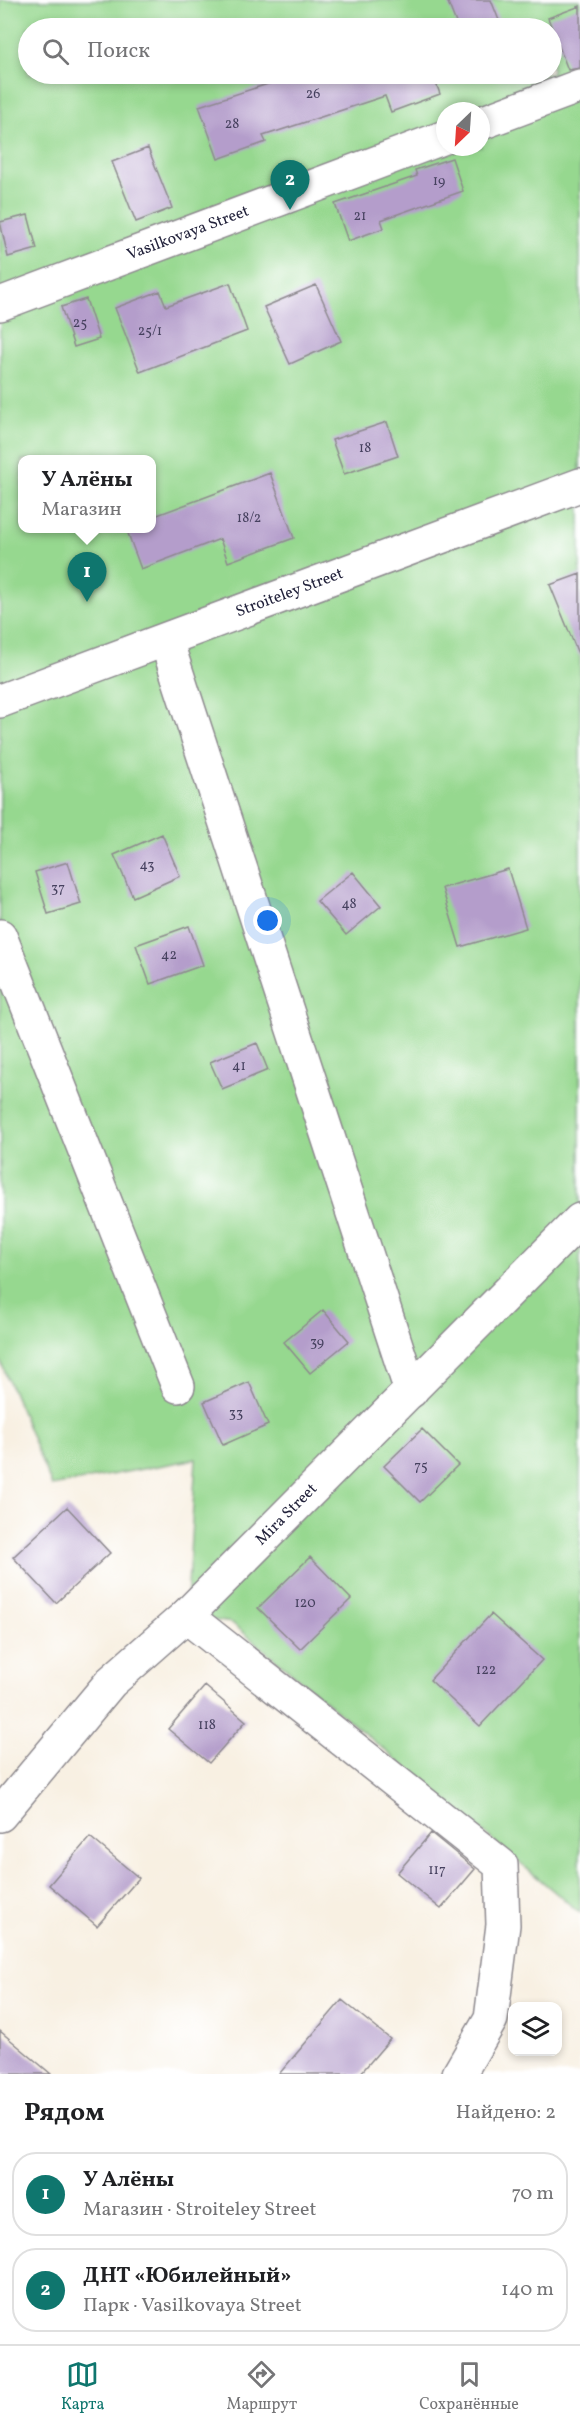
<!DOCTYPE html>
<html lang="ru">
<head>
<meta charset="utf-8">
<style>
	body { margin:0; font-family:Vollkorn,serif; background:#f6f6f6; color:#202124 }
	.controls { position:absolute; right:18px; bottom:18px; display:grid; overflow:hidden; border-radius:12px; box-shadow:0 3px 9px #0003 }
	.controls button { width:54px; height:54px; display:grid; place-items:center; padding:0; border:0; border-bottom:2px solid #e0e0e0; background:#fff; color:#202124; font:30px sans-serif }
	.compass { position:absolute; left:436px; top:102px; width:54px; height:54px; border-radius:50%; background:#fff; box-shadow:0 3px 9px #0003; rotate:205deg }
	.you { position:absolute; left:268px; top:921px; width:21px; height:21px; margin:-15px; border:4px solid #fff; border-radius:50%; background:#1a73e8; box-shadow:0 0 0 9px #1a73e833 }
	.badge { display:grid; place-items:center; width:39px; height:39px; border-radius:50%; background:#0f766e; color:#fff; font-size:20px; font-weight:700 }
	.pin { position:absolute; translate:-50% -50px; filter:drop-shadow(0 2px 3px #0008) }
	.pin::after { content:''; position:absolute; top:32px; width:21px; height:18px; background:inherit; clip-path:polygon(0 0,100% 0,50% 100%) }
	.popup { position:absolute; left:18px; top:455px; width:138px; height:78px; box-sizing:border-box; display:grid; place-content:center; border-radius:12px; background:#fff; filter:drop-shadow(0 2px 4px #0005); font-size:20px; white-space:nowrap; color:#757577 }
	.popup b { font-size:22px; color:#202124 }
	.popup::after { content:''; position:absolute; left:50%; top:100%; margin-left:-12px; border:12px solid transparent; border-top-color:#fff }
	.list { margin:0; padding:0; list-style:none }
	h2 { display:flex; justify-content:space-between; align-items:center; height:78px; margin:0; padding:0 24px; font-size:26px }
	h2 small { font-size:20px; font-weight:400; color:#757577 }
	.list li { display:grid; grid-template-columns:39px 1fr auto; gap:18px; align-items:center; box-sizing:border-box; height:84px; margin:0 12px 12px; padding:0 12px; border:2px solid #e0e0e0; border-radius:24px }
	.list b { display:block; font-size:22px; white-space:nowrap }
	.list p { margin:0; font-size:20px; white-space:nowrap; color:#757577 }
	.list em { font-size:20px; font-style:normal; color:#757577 }
	.icon { flex:none; width:33px; height:33px; fill:none; stroke:currentColor; stroke-width:2; stroke-linecap:round; stroke-linejoin:round }
	.map { position:relative; flex:none; width:580px; height:2074px; overflow:hidden }
	.search { position:absolute; background:#fff; box-shadow:0 3px 9px #0003; left:18px; right:18px; top:18px; height:66px; display:flex; align-items:center; gap:15px; box-sizing:border-box; padding:0 21px; border-radius:33px; color:#757577; font-size:22px }
	.sheet { height:270px; background:#fff }
	nav { display:flex; justify-content:space-around; align-items:center; box-sizing:border-box; height:84px; border-top:2px solid #e0e0e0; background:#fff; font-size:16px; color:#757577 }
	nav a { display:grid; justify-items:center; gap:3px }
	nav .on { color:#0f766e }
	.map>svg:first-child { display:block }
</style>
</head>
<body>
<div class="map">
<svg width="580" height="2074" viewBox="0 0 580 2074">
	<rect width="100%" height="100%" fill="#fff"/>
	<filter id="ink" filterUnits="userSpaceOnUse"><feTurbulence type="fractalNoise" baseFrequency=".0167" numOctaves="2"/><feDisplacementMap in="SourceGraphic" scale="12" xChannelSelector="R" yChannelSelector="G"/><feConvolveMatrix kernelMatrix="1 2 1 2 8 2 1 2 1" color-interpolation-filters="sRGB"/></filter>
	<filter id="wash" filterUnits="userSpaceOnUse"><feTurbulence type="fractalNoise" baseFrequency=".008" numOctaves="4" result="noise"/><feDisplacementMap in="SourceGraphic" scale="24" xChannelSelector="R" yChannelSelector="G"/><feGaussianBlur stdDeviation="1.35" result="paint"/><feColorMatrix in="noise" values="0 0 0 0 0 0 0 0 0 0 0 0 0 0 0 0 0 1.4 0 .05"/><feComposite in="paint" operator="in"/></filter>
	<g filter="url(#wash)">
		<rect width="100%" height="100%" fill="#f8f0e2"/>
		<path fill="#96d88f" stroke="#5c7d65" stroke-width="1.5" fill-rule="evenodd" d="M0,0h580v1913l-348,-290 -46,-7 10,-157 -144,27 -52,-126zM28,28h524v46h-524zM445,111h36v36h-36zM22,460h130v68h-130z"/>
		<g id="blocks">
			<path fill="#b49dcb" d="M447,0h44l11,28h-44z
				M580,6v62l-12,2 -20,-52z
				M299,74h138v5l-2,1 5,14 -49,18 -6,-16 -122,40 3,6 -48,17 -19,-53z
				M148,148l24,60 -36,14 -24,-60z
				M452,158l11,33 -82,29 3,8 -36,13 -13,-37 82,-28 -2,-6z
				M28,215l9,34 -29,8 -8,-35z
				M230,283l17,48 -107,41 -25,-64 45,-17 6,15z
				M316,285l25,56 -51,23 -26,-57z
				M86,299l13,40 -25,8 -13,-40z
				M387,422l11,34 -54,18 -12,-34z
				M270,473l24,65 -66,24 -8,-23 -79,30 -15,-41h26v-11z
				M580,574v82h-1l-29,-71z
				M162,834l18,42 -47,21 -19,-42z
				M68,862l13,42 -33,10 -13,-42z
				M508,869l18,59 -66,19 -18,-59z
				M353,872l28,34 -35,29 -29,-34z
				M189,926l14,39 -53,19 -14,-39z
				M257,1043l11,27 -46,19 -12,-27z
				M323,1310l26,31 -39,32 -26,-31z
				M249,1382l19,43 -45,20 -19,-43z
				M422,1429l36,36 -38,37 -36,-36z
				M67,1507l43,46 -54,50 -43,-46z
				M310,1557l41,42 -51,50 -42,-41z
				M491,1614l51,46 -62,66 -50,-46z
				M205,1686l41,35 -37,42 -41,-34z
				M431,1833l44,36 -34,40 -44,-36z
				M90,1837l49,41 -42,48 -48,-41z
				M342,2000l48,39 -30,35h-81z
				M0,2031l51,43h-51z"/>
		</g>
	</g>
	<g filter="url(#ink)">
		<use href="#blocks" fill-opacity="0" stroke="#8d898e" stroke-width="1.5"/>
		<g fill="none" stroke-linecap="round" stroke-linejoin="round">
			<defs>
				<g id="minor">
					<path d="M481,123l99,-37"/>
					<path id="s1" d="M0,304l445,-167"/>
					<path d="M166,640l245,751"/>
					<path id="s2" d="M0,701l580,-216"/>
					<path d="M0,936l178,450"/>
					<path d="M186,1616l315,249 2,60 -12,94 -32,55"/>
					<path id="s3" d="M0,1815l111,-133 75,-66 394,-396"/>
				</g>
			</defs>
			<use href="#minor" stroke="#8d898e" stroke-width="36"/>
			<use href="#minor" stroke="#fff" stroke-width="33"/>
		</g>
	</g>
	<g text-anchor="middle" dominant-baseline="central" stroke-width="5" stroke-linejoin="round" paint-order="stroke">
		<g font-size="14" fill="#46415f">
			<text x="313" y="94">26</text>
			<text x="232" y="124">28</text>
			<text x="439" y="181">19</text>
			<text x="360" y="216">21</text>
			<text x="80" y="323">25</text>
			<text x="150" y="331">25/1</text>
			<text x="365" y="448">18</text>
			<text x="249" y="518">18/2</text>
			<text x="147" y="865">43</text>
			<text x="58" y="888">37</text>
			<text x="349" y="904">48</text>
			<text x="169" y="955">42</text>
			<text x="239" y="1066">41</text>
			<text x="317" y="1342">39</text>
			<text x="236" y="1413">33</text>
			<text x="421" y="1466">75</text>
			<text x="305" y="1603">120</text>
			<text x="486" y="1670">122</text>
			<text x="207" y="1725">118</text>
			<text x="437" y="1870">117</text>
		</g>
		<g font-size="16" fill="#22223b" stroke="#fff">
			<text stroke="none"><textPath href="#s1" startOffset="201">Vasilkovaya Street</textPath></text>
			<text stroke="none"><textPath href="#s2" startOffset="309">Stroiteley Street</textPath></text>
			<text stroke="none"><textPath href="#s3" startOffset="416">Mira Street</textPath></text>
		</g>
	</g>
</svg>
<div class="controls">
<button><svg class="icon" aria-label="layers" viewBox="0 0 24 24"><path d="M12 4l9 5-9 5-9-5zM3 14l9 5 9-5"/></svg></button>
</div>
<svg class="compass" viewBox="-18 -18 36 36"><path d="M0-13l5 13h-10z" fill="#e53935"/><path d="M0 13l5-13h-10z" fill="#757577"/></svg>
<div class="you"></div>
<div class="pin badge" style="left:87px;top:602px">1</div>
<div class="popup"><b>У Алёны</b>Магазин</div>
<div class="pin badge" style="left:290px;top:210px">2</div>
<div class="search"><svg class="icon" aria-label="search" viewBox="0 0 24 24"><circle cx="10" cy="10" r="6"/><path d="M15 15l6 6"/></svg>Поиск</div>
</div>
<section class="sheet">
<h2>Рядом<small>Найдено: 2</small></h2>
<ul class="list">
<li><span class="badge">1</span><div><b>У Алёны</b><p>Магазин · Stroiteley Street</p></div><em>70 m</em></li>
<li><span class="badge">2</span><div><b>ДНТ «Юбилейный»</b><p>Парк · Vasilkovaya Street</p></div><em>140 m</em></li>
</ul>
</section>
<nav>
<a class="on"><svg class="icon" aria-label="map" viewBox="0 0 24 24"><path d="M3 6l6-2 6 2 6-2v14l-6 2-6-2-6 2zM9 4v14M15 6v14"/></svg>Карта</a>
<a><svg class="icon" aria-label="directions" viewBox="0 0 24 24"><path d="M12 3l9 9-9 9-9-9zM9 14v-3h6M13 9l2 2-2 2"/></svg>Маршрут</a>
<a><svg class="icon" aria-label="saved" viewBox="0 0 24 24"><path d="M7 4h10v16l-5-4-5 4z"/></svg>Сохранённые</a>
</nav>
</body>
</html>
